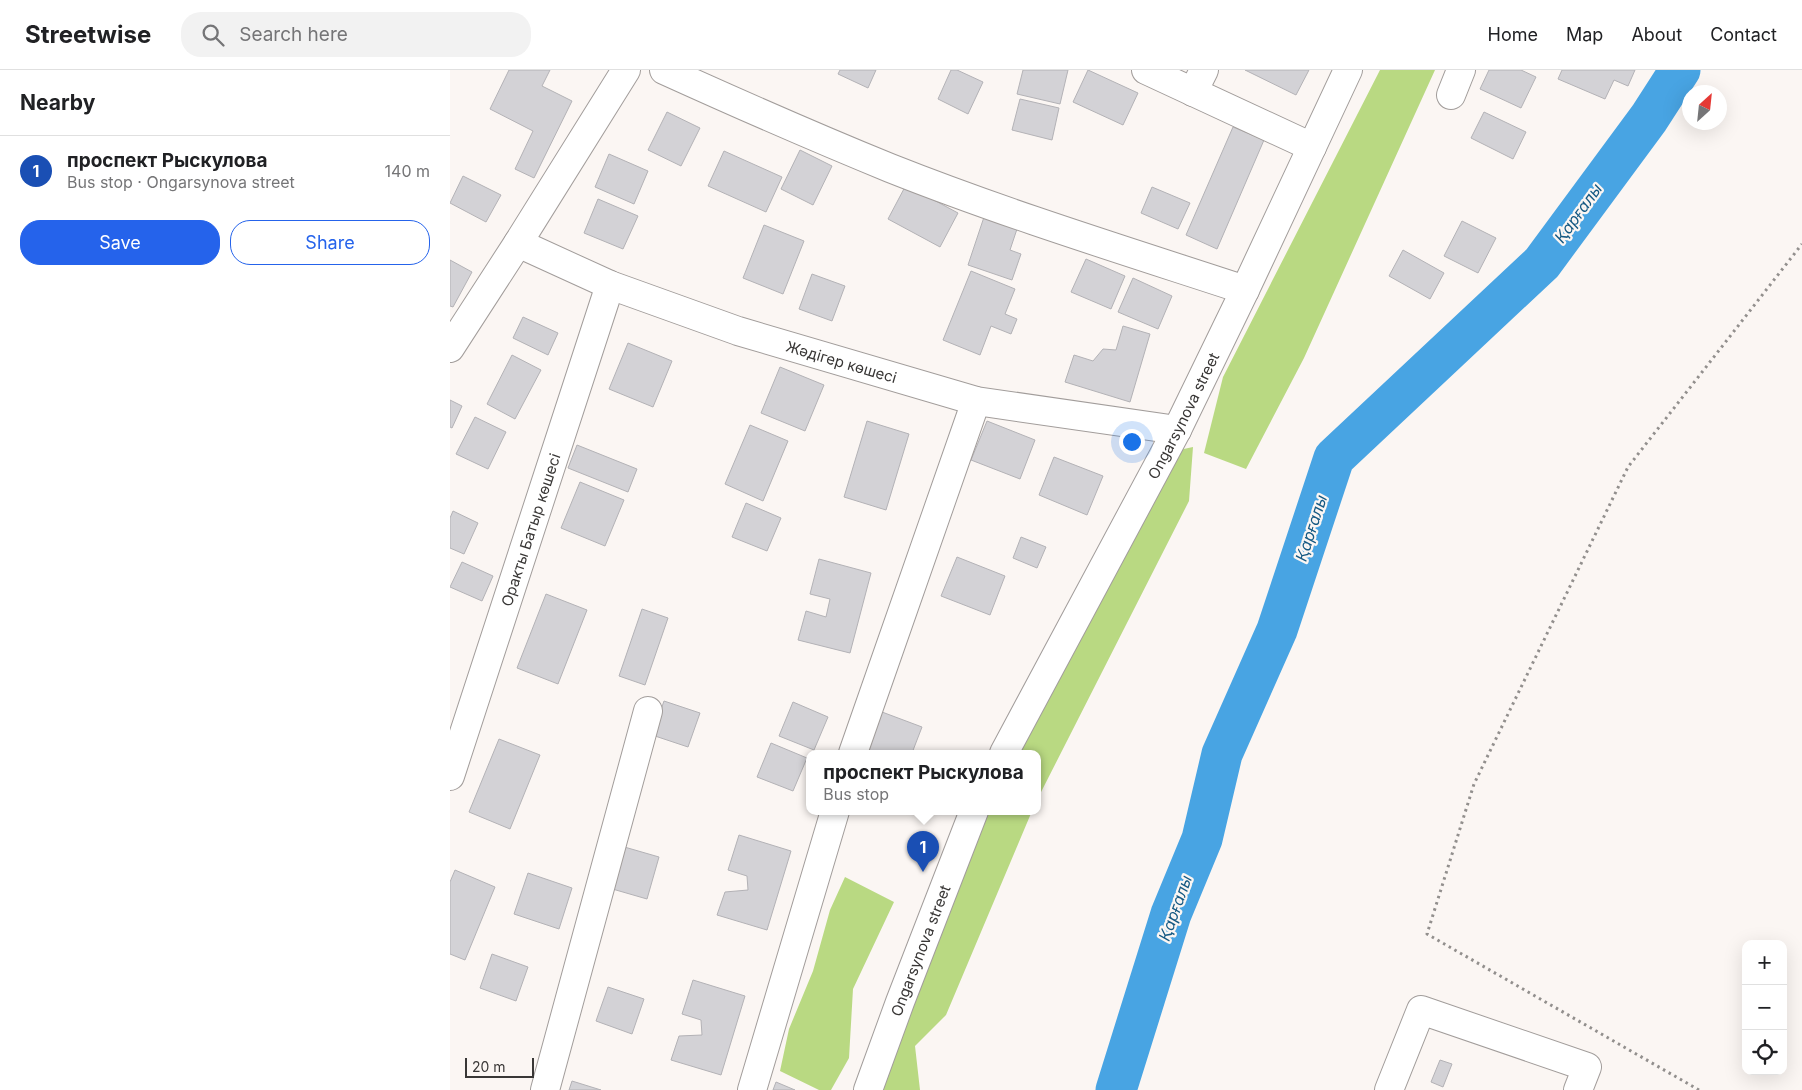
<!DOCTYPE html>
<html lang="en">
<head>
<meta charset="utf-8">
<style>
	body { margin:0; font-family:Inter,sans-serif; background:#f2f2f2; color:#202124 }
	.controls { position:absolute; right:15px; bottom:15px; display:grid; overflow:hidden; border-radius:10px; box-shadow:0 5px 20px #0002 }
	.controls button { width:45px; height:45px; display:grid; place-items:center; padding:0; border:0; border-bottom:1px solid #e0e0e0; background:#fff; color:#202124; font:25px sans-serif }
	.compass { position:absolute; left:1232px; top:15px; width:45px; height:45px; border-radius:50%; background:#fff; box-shadow:0 5px 20px #0002; rotate:27deg }
	.scale { position:absolute; left:15px; bottom:12px; width:69px; box-sizing:border-box; padding-left:5px; border:2px solid #393736; border-top:0; font-size:14px; line-height:18px; white-space:nowrap; color:#393736; -webkit-text-stroke:4px #fbf6f3; paint-order:stroke }
	.you { position:absolute; left:681px; top:371px; width:18px; height:18px; margin:-12px; border:4px solid #fff; border-radius:50%; background:#1a73e8; box-shadow:0 0 0 8px #1a73e833 }
	.badge { display:grid; place-items:center; width:32px; height:32px; border-radius:50%; background:#2563eb; color:#fff; font-size:16px; font-weight:700 }
	.pin { position:absolute; translate:-50% -41px; filter:drop-shadow(0 1px 2px #0008) }
	.pin::after { content:''; position:absolute; top:26px; width:18px; height:15px; background:inherit; clip-path:polygon(0 0,100% 0,50% 100%) }
	.popup { position:absolute; left:356px; top:680px; width:235px; height:65px; box-sizing:border-box; display:grid; place-content:center; border-radius:10px; background:#fff; filter:drop-shadow(0 1px 4px #0005); font-size:16px; white-space:nowrap; color:#757577 }
	.popup b { font-size:19px; color:#202124 }
	.popup::after { content:''; position:absolute; left:50%; top:100%; margin-left:-10px; border:10px solid transparent; border-top-color:#fff }
	.list { margin:0; padding:0; list-style:none }
	h2 { display:flex; justify-content:space-between; align-items:center; height:65px; margin:0; padding:0 20px; font-size:21px }
	h2 small { font-size:16px; font-weight:400; color:#757577 }
	.list li { display:grid; grid-template-columns:32px 1fr auto; gap:15px; align-items:center; box-sizing:border-box; height:70px; padding:0 20px; border-top:1px solid #e0e0e0 }
	.list b { display:block; font-size:19px; white-space:nowrap }
	.list p { margin:0; font-size:16px; white-space:nowrap; color:#757577 }
	.list em { font-size:16px; font-style:normal; color:#757577 }
	.actions { display:flex; gap:10px; padding:15px 20px }
	.actions a { flex:1; padding:11px 0; border:1px solid #2563eb; border-radius:20px; text-align:center; font-size:18px; color:#2563eb }
	.actions .main { background:#2563eb; color:#fff }
	.icon { flex:none; width:28px; height:28px; fill:none; stroke:currentColor; stroke-width:2; stroke-linecap:round; stroke-linejoin:round }
	.map { position:relative; flex:none; width:1352px; height:1020px; overflow:hidden }
	header { display:flex; align-items:center; gap:30px; box-sizing:border-box; height:70px; padding:0 25px; background:#fff; border-bottom:1px solid #e0e0e0 }
	header strong { font-size:24px }
	nav { display:flex; gap:28px; margin-inline-start:auto; font-size:18px }
	.search { width:350px; height:45px; background:#f2f2f2; display:flex; align-items:center; gap:12px; box-sizing:border-box; padding:0 18px; border-radius:20px; color:#757577; font-size:19px }
	main { display:flex }
	aside { flex:1; background:#fff }
	.map>svg:first-child { display:block }
</style>
</head>
<body>
<header>
<strong>Streetwise</strong>
<div class="search"><svg class="icon" aria-label="search" viewBox="0 0 24 24"><circle cx="10" cy="10" r="6"/><path d="M15 15l6 6"/></svg>Search here</div>
<nav><a>Home</a><a>Map</a><a>About</a><a>Contact</a></nav>
</header>
<main>
<aside>
<h2>Nearby<small></small></h2>
<ul class="list">
<li><span class="badge" style="background:#1a4fb4">1</span><div><b>проспект Рыскулова</b><p>Bus stop · Ongarsynova street</p></div><em>140 m</em></li>
</ul>
<div class="actions"><a class="main">Save</a><a>Share</a></div>
</aside>
<div class="map">
<svg width="1352" height="1020" viewBox="0 0 1352 1020">
	<rect width="100%" height="100%" fill="#fbf6f3"/>
	<path fill="#b9d982" d="M930,0h55l-131,288 -58,111 -42,-16 19,-76z
		M743,377l-4,54 -152,299v-47h-33l161,-300z
		M524,741h58l-86,204 -31,31 5,44h-50z
		M395,807l49,25 -41,87 -4,69 -18,32h-12l-39,-19 9,-42 24,-58 17,-61z"/>
	<g fill="none" stroke-linecap="round" stroke-linejoin="round">
		<path stroke="#48a4e3" stroke-width="41" d="M666,1020l55,-176 31,-75 20,-85 55,-124 57,-172 208,-195 107,-145 31,-48"/>
	</g>
	<path fill="#d3d2d6" stroke="#b3b2b6" d="M59,0h41l-8,16 30,15 -38,77 -19,-9 18,-38 -43,-22z
		M390,0h36l-8,18 -30,-14z
		M501,0h6l26,12 -15,32 -30,-15z
		M573,0h45l-8,34 -43,-10z
		M638,0l50,23 -15,32 -50,-23z
		M795,0h64l-13,25z
		M1039,0h32l15,7 -15,31 -41,-19z
		M1112,0h73l-7,16 -14,-6 -9,19 -47,-20z
		M570,29l39,9 -7,32 -40,-10z
		M217,42l33,16 -19,38 -33,-16z
		M1034,42l42,20 -13,27 -42,-21z
		M783,57l31,13 -47,109 -31,-14z
		M350,80l32,16 -19,39 -32,-16z
		M274,81l58,26 -16,35 -58,-26z
		M159,84l39,17 -14,33 -39,-17z
		M13,106l38,19 -15,27 -36,-19z
		M456,115l52,28 -18,34 -52,-28z
		M702,117l38,16 -12,26 -37,-16z
		M148,129l40,17 -15,33 -39,-16z
		M535,144l33,12 -8,24 11,4 -9,26 -44,-15z
		M1012,151l34,17 -18,35 -34,-17z
		M314,155l40,16 -21,53 -40,-16z
		M953,180l41,23 -14,26 -41,-23z
		M636,189l39,17 -14,33 -40,-17z
		M0,190l22,12 -19,35 -3,-1z
		M521,201l44,18 -10,25 12,5 -6,15 -20,-8 -11,29 -37,-15z
		M362,204l33,12 -13,35 -33,-12z
		M683,208l39,18 -14,33 -40,-17z
		M73,247l35,16 -10,22 -35,-17z
		M673,256l27,8 -20,68 -65,-20 9,-27 19,6 10,-12 13,1z
		M178,273l44,18 -19,46 -44,-18z
		M62,285l29,15 -26,49 -28,-15z
		M330,297l44,18 -19,46 -44,-18z
		M0,330l12,6 -10,22 -2,-1z
		M25,347l31,15 -18,37 -32,-15z
		M417,351l42,13 -23,76 -42,-13z
		M537,351l48,19 -15,39 -49,-19z
		M300,355l38,16 -25,60 -38,-17z
		M127,375l60,24 -9,23 -60,-24z
		M604,387l49,19 -16,39 -48,-20z
		M130,412l44,18 -19,46 -44,-18z
		M296,433l35,15 -14,33 -35,-14z
		M3,441l25,12 -14,31 -14,-6v-30z
		M571,467l25,10 -9,21 -24,-10z
		M507,487l48,19 -15,39 -49,-19z
		M369,489l52,14 -21,80 -52,-13 8,-29 20,6 4,-18 -20,-5z
		M12,492l31,14 -11,25 -32,-14z
		M96,524l41,16 -29,74 -41,-16z
		M192,539l26,9 -23,67 -26,-9z
		M214,631l36,12 -12,34 -36,-12z
		M343,632l35,15 -14,33 -35,-14z
		M432,642l40,15 -10,26h-45z
		M49,669l41,16 -30,74 -41,-17z
		M321,673l36,15 -14,33 -36,-14z
		M289,765l52,16 -24,79 -50,-15 8,-23 23,-2 -1,-14 -19,-6z
		M171,776l38,11 -12,42 -38,-11z
		M5,800l40,17 -30,73 -15,-6v-72z
		M78,803l44,15 -13,41 -45,-15z
		M42,884l36,13 -12,34 -36,-13z
		M243,910l52,16 -24,79 -50,-15 8,-24 23,-1 -1,-15 -19,-6z
		M158,917l36,12 -12,35 -36,-13z
		M990,990l12,4 -9,23 -12,-5z
		M122,1011l29,9h-32z
		M326,1012l19,8h-22z"/>
	<g fill="none" stroke-linecap="round" stroke-linejoin="round">
		<defs>
			<g id="minor">
				<path d="M214,0c75,34 150,67 226,98 116,46 236,83 355,122"/>
				<path d="M696,0l166,77"/>
				<path d="M743,22l11,-22"/>
				<path d="M1001,25l10,-25"/>
				<path id="s1" d="M68,173l92,42 128,46 238,70 201,29"/>
				<path d="M0,278l68,-105 108,-173"/>
				<path d="M403,683l123,-352"/>
				<path id="s2" d="M0,706l160,-491"/>
				<path d="M95,1020l103,-379"/>
				<path d="M302,1020l83,-279"/>
				<path d="M939,1020l32,-80 166,57 -9,23"/>
			</g>
			<g id="major">
				<path id="s3" d="M554,683l173,-323 68,-140 103,-220"/>
				<path id="s4" d="M418,1020l32,-88 74,-191"/>
			</g>
		</defs>
		<use href="#minor" stroke="#a29d9b" stroke-width="30"/>
		<use href="#major" stroke="#a29d9b" stroke-width="30"/>
		<path stroke="#928f8d" stroke-width="3" stroke-dasharray="2.5 4" stroke-linecap="butt" d="M1249,1020l-272,-156 47,-150 154,-317 174,-223"/>
		<use href="#minor" stroke="#fff" stroke-width="28"/>
		<use href="#major" stroke="#fff" stroke-width="28"/>
	</g>
	<g text-anchor="middle" dominant-baseline="central" stroke-width="4.5" stroke-linejoin="round" paint-order="stroke">
		<g font-size="15" fill="#393736" stroke="#fbf6f3">
			<text stroke="none"><textPath href="#s1" startOffset="345">Жәдігер көшесі</textPath></text>
			<text stroke="none"><textPath href="#s3" startOffset="382">Ongarsynova street</textPath></text>
			<text stroke="none"><textPath href="#s2" startOffset="259">Оракты Батыр көшесі</textPath></text>
			<text stroke="none"><textPath href="#s4" startOffset="149">Ongarsynova street</textPath></text>
		</g>
		<g font-size="16" font-style="italic" fill="#155983" stroke="#fbf6f3">
			<text transform="translate(1128 143) rotate(-54)">Қарғалы</text>
			<text transform="translate(861 458) rotate(-72)">Қарғалы</text>
			<text transform="translate(725 838) rotate(-70)">Қарғалы</text>
		</g>
	</g>
</svg>
<div class="controls">
<button>+</button>
<button>−</button>
<button><svg class="icon" aria-label="locate" viewBox="0 0 24 24"><circle cx="12" cy="12" r="6"/><path d="M12 2v4M12 18v4M2 12h4M18 12h4"/></svg></button>
</div>
<svg class="compass" viewBox="-18 -18 36 36"><path d="M0-13l5 13h-10z" fill="#e53935"/><path d="M0 13l5-13h-10z" fill="#757577"/></svg>
<div class="scale">20 m</div>
<div class="you"></div>
<div class="pin badge" style="left:473px;top:802px;background:#1a4fb4">1</div>
<div class="popup"><b>проспект Рыскулова</b>Bus stop</div>
</div>
</main>
</body>
</html>
